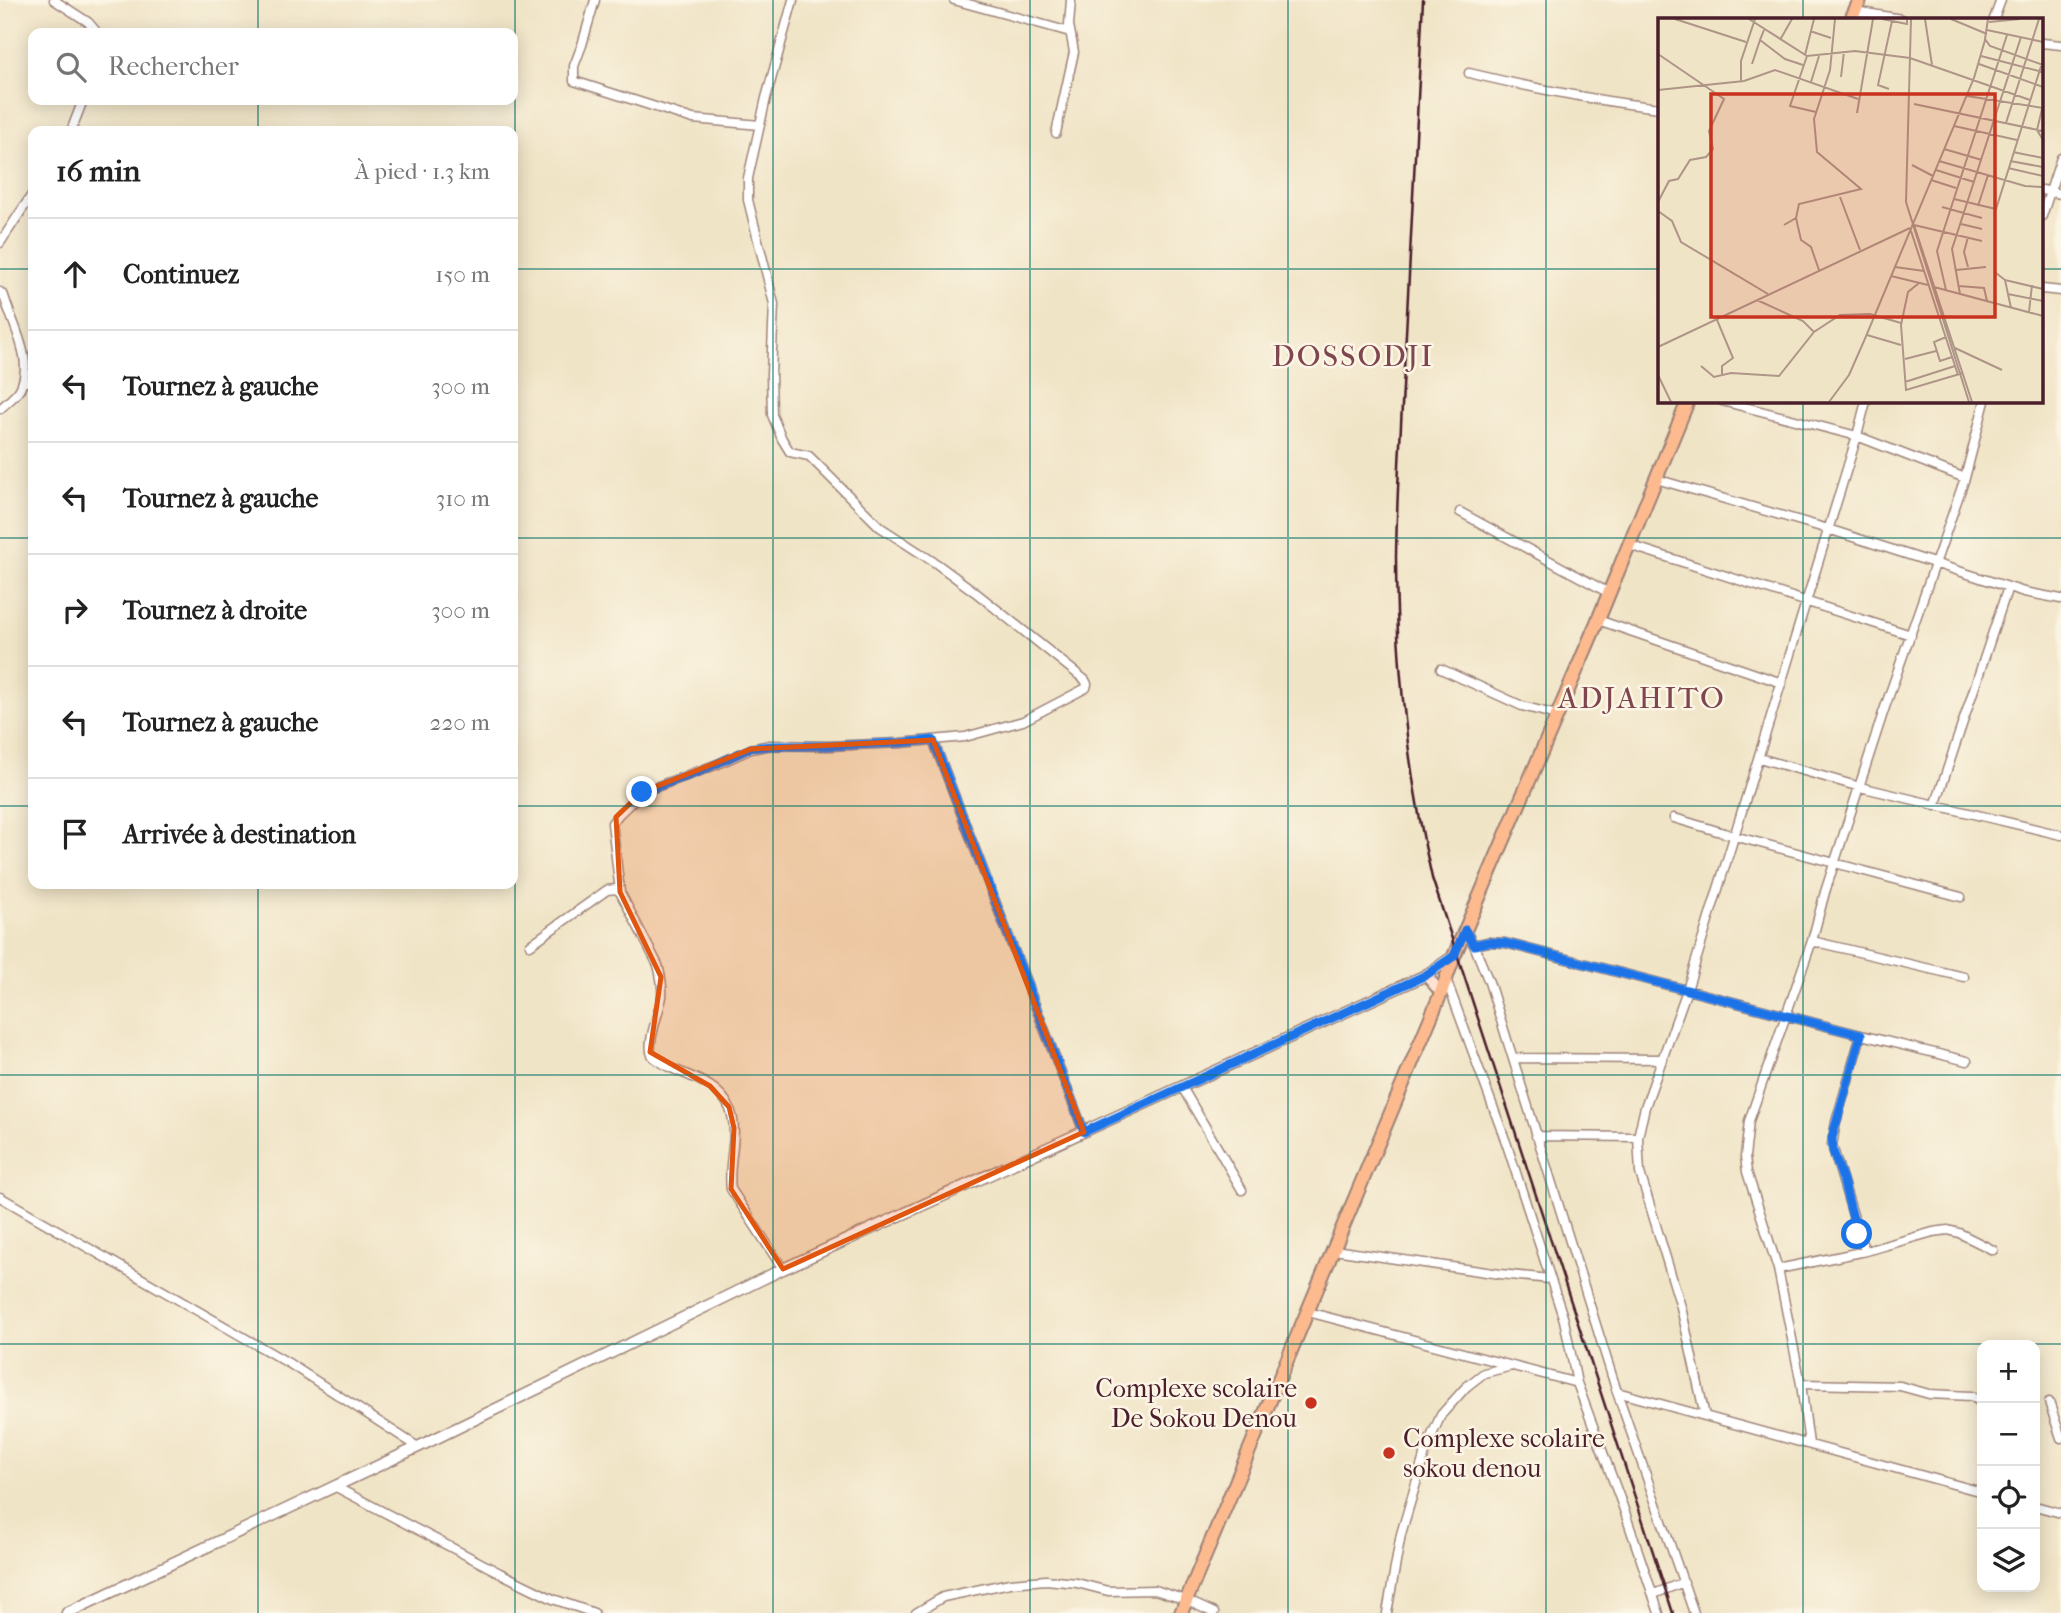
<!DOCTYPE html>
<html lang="fr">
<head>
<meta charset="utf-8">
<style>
	body { margin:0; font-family:"IM FELL French Canon",serif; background:#f6f6f6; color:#222 }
	.controls { position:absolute; right:21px; bottom:21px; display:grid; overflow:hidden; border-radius:14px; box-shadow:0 4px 18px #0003 }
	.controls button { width:63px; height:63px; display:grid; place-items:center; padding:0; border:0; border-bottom:2px solid #e0e0e0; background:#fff; color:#222; font:35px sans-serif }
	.stop { position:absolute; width:21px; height:21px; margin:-16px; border:5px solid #1a73e8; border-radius:50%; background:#fff }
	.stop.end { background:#1a73e8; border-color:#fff; box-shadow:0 2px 7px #0008 }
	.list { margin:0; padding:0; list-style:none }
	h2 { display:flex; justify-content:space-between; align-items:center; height:91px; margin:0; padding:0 28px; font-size:30px }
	h2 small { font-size:23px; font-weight:400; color:#767676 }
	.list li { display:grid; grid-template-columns:46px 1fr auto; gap:21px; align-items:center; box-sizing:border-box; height:112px; padding:0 28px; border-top:2px solid #e0e0e0 }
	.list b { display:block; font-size:26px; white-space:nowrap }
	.list em { font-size:23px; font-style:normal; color:#767676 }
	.icon { flex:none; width:38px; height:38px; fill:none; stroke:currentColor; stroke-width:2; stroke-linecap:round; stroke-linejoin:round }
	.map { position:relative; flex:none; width:2061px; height:1613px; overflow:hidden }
	.search { position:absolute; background:#fff; box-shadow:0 4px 18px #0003; left:28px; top:28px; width:490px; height:77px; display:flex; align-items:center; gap:18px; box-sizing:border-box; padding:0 24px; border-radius:14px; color:#767676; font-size:26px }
	.panel { position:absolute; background:#fff; box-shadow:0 4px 18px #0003; left:28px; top:126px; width:490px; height:763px; border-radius:14px }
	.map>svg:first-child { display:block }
</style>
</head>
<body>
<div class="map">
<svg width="2061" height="1613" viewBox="0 0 2061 1613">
	<rect width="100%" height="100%" fill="#fcf5e5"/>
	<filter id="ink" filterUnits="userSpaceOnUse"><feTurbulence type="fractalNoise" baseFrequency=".0143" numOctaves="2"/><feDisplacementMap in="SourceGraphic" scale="14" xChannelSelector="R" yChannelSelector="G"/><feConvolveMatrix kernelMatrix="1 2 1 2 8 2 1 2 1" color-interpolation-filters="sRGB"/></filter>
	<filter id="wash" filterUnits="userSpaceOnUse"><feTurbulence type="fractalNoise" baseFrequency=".00686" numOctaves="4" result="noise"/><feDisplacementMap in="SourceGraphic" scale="28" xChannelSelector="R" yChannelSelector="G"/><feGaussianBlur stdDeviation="1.57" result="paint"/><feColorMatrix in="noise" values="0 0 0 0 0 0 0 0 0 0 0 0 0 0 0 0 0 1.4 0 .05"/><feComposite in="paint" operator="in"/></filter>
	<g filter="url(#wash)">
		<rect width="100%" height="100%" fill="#f0e4c6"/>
	</g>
	<g filter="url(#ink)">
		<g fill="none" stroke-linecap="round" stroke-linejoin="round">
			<defs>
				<path id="minor" d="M54,0l34,22 7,8v3
					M595,0l-13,45 -8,21v15l119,38 67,6
					M954,0l116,32
					M1855,11l46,8
					M1994,19l7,-19
					M2042,43l19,2
					M1469,73c63,15 126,28 191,35
					M71,131l12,-31
					M1056,133l18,-81 -5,-27 2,-25
					M2042,190l19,4
					M2042,216l19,-58
					M0,243l33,-50
					M2042,289l19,2
					M0,292l4,4c8,28 31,64 16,93 -4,7 -14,14 -20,20
					M24,379l9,6
					M1722,401l135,35 108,42
					M1656,479l172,50 196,63 37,7
					M1460,512l149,81
					M1629,545l282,90
					M1598,620l184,63
					M1441,669l81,37 35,9
					M933,740l151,392
					M1759,758l101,29 201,48
					M1935,806l73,-219
					M1674,818l60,18 227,61
					M620,892l-8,-69 7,-9 23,-22 76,-28 33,-15 19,-4 58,1 72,-3 65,-6 58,-16 63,-33 1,-4 -2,-4 -110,-88 -38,-28 -57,-37 -71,-71 -19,-4 -8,-13 -10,-24 -1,-41 3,-70 -26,-104v-22l18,-80 27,-98
					M1465,930l9,15 15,37 128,410 77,221
					M1812,941l152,36
					M530,945l77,-55 9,-1 4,3 38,73c3,11 5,20 4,32 -2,13 -16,46 -10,58 3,5 12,9 17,12 21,10 51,17 61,42 10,25 -3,53 1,80l52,80
					M1474,945l14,-3 17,1 356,92 106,26
					M1446,979l61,166 57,175 13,63 45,121 37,109
					M1861,1035l-25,87 -4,23 21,70 4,19 9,17
					M1513,1058l150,1
					M1182,1087l60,103
					M1536,1136l102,1
					M0,1197l290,167 128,83
					M1334,1250l166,24 50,5
					M1778,1269l88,-18 67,-19 15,-2 11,3 34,17
					M1308,1312l269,71
					M1801,1384l99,2 29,8 42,2 11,7
					M1617,1392l365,100
					M2049,1402l12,36
					M1705,1416l-24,-109 -41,-134 -2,-36 7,-30 42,-117 170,-554 9,-35
					M1809,1444l-8,-60 -23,-115 -31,-97 -2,-15 4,-36 63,-180 13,-49 58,-179 82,-235 20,-77
					M334,1486l166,87 53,26 41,14
					M2035,1506l26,7
					M1654,1594l30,-12
					M916,1613l27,-16 67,-14 36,-3 31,3 31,8 47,-1 31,10 28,13
					M1387,1613l14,-79 26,-88 14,-31 25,-28 18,-14 28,-7"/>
				<path id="tertiary" d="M67,1613l351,-166 365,-178 643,-294 28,-19"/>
				<path id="secondary" d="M1426,975l15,18"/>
				<path id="primary" d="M1851,19l9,-19
					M1181,1613l260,-620 13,-37 144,-336 90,-219"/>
			</defs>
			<use href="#minor" stroke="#9d8278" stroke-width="11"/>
			<use href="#tertiary" stroke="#9d8278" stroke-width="13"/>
			<use href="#secondary" stroke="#9d8278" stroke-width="14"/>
			<use href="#primary" stroke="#9d8278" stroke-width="16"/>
			<use href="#minor" stroke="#fff" stroke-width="8"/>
			<use href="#tertiary" stroke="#fff" stroke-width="10"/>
			<use href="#secondary" stroke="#fee3d2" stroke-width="10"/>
			<use href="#primary" stroke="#fcba8e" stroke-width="12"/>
			<path stroke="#4a1f2b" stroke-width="2.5" d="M1423,0c-6,111 -11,223 -17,334 -4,74 -9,148 -10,223 0,107 12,216 36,321l241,735"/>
		</g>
	</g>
	<g fill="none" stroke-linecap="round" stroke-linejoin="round" filter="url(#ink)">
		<path stroke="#1a73e8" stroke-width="9" d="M642,792l55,-19 54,-25 20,-2h57l72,-3 33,-3 151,392 342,-157 28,-19 11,-26 9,15 14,-3 17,1 356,92 -29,103 1,13 10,29 14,54"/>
	</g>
	<path fill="#e0560e" fill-opacity="0.2" stroke="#e0560e" stroke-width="5" stroke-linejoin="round" d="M933,740l151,392 -301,137 -52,-80 3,-61 -5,-21 -19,-21 -60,-34 11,-75 -41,-85 -4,-75 26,-25 109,-43z"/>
	<path fill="none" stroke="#0f766e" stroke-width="2" stroke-opacity="0.55" d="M258,0v33M515,0v1613M773,0v1613M1030,0v1613M1288,0v1613M1546,0v1613M1803,0v19M258,100v31M0,269h33M513,269h1147M2042,269h19M1803,401v1212M0,538h33M513,538h1548M0,806h33M513,806h1548M258,884v729M0,1075h2061M0,1344h2061"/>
	<g fill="#c8321e" stroke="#fcf5e5" stroke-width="2.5">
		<circle cx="1311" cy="1403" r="7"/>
		<circle cx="1389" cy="1453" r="7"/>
	</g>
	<g text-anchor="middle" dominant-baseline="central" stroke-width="5" stroke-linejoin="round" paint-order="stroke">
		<g font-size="26" fill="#4a1f2b" stroke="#fcf5e5" text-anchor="end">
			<text x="1297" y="1388">Complexe scolaire<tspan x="1297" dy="30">De Sokou Denou</tspan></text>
			<text x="1403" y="1438" text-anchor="start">Complexe scolaire<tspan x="1403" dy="30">sokou denou</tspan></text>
		</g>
		<g font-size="30" letter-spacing="2" fill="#80464e" stroke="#fcf5e5">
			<text x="1353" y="356">DOSSODJI</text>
			<text x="1642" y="698">ADJAHITO</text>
		</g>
	</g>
	<g transform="translate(1658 18)">
		<rect width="385" height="385" fill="#f0e4c6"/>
		<path fill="none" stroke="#ae9588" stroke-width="2" d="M17,1l71,23M91,1l58,37 48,-5 55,7 120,42M224,1l25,5v-5M253,1l-5,183 63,200M267,1l7,46M293,1l36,15M330,1l-3,20 5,7 53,19M331,4l31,-3M106,12l-4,10 25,19 18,6M329,12l56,12M152,13l21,7M122,22l12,-21M0,36l66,45 -15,32 4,18 -7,8 -16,3 -12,19 -9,2 -11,21M147,37l9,-36M149,38l-17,50 26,6M323,38l62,16M94,46l8,-24M321,46l64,23M183,59l3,-25M83,64v-21l14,-42M153,64l8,-26M231,71l-11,-4 14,-64M0,72l86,-9 31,-11 83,29M309,78l76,12M256,86l129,27M384,91l-5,21 6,10M199,95l16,-94M348,105l33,-104M296,108l63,14M286,131l38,11M355,134l30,6M281,143l86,25 18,1M352,143l33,6M254,147l21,11M350,150l35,8M278,152l38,12M273,162l25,8M182,179l20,53M296,181l42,10 47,-149M320,188l10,-31M284,189l40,11M0,193l14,10 9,21 87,52M138,200l3,-14 62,-15 -44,-37 -3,-33 16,-49 5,-51M303,206l21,5M126,207l12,-7 5,22 10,7 8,23M256,207l58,177M256,207l68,16M253,213l47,144M310,219l-4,15 4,15M237,249l29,4M298,252l30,-3M338,255l9,7 6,28M233,258l37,9M347,262l38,9M261,265l-11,9 -7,33 5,65 57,-17M301,268l25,2 3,13M276,269l109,29M288,272l-9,-39 70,-216M302,276l-8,-45 69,-212M350,276l35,7M99,282l46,21 11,11M371,294l3,-27M59,302l16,38 -11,8v8M209,317l34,10M288,319l-12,5 6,19 12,-4M0,329l252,-119M297,330l47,22M247,341l31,-8M43,348l13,11 17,-4 48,3 35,-44 26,-17 30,-1 31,9M0,357l13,27M247,364l50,-16M171,384l20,-27 15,-34 110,-263 11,-38"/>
		<path fill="#c8321e" fill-opacity="0.15" stroke="#c8321e" stroke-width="3.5" d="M53,76h284v223h-284z"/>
		<rect width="385" height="385" fill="none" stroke="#4a1f2b" stroke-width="3.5"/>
	</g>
</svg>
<div class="controls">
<button>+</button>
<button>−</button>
<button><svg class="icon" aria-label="locate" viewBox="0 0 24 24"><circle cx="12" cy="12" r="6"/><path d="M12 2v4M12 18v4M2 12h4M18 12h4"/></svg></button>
<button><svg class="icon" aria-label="layers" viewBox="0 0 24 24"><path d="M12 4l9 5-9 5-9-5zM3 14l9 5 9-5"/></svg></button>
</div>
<div class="stop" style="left:1857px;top:1234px"></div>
<div class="stop end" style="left:642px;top:792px"></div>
<div class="search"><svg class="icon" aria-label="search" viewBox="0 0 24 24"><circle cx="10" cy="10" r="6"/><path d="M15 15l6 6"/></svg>Rechercher</div>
<section class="panel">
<h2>16 min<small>À pied · 1.3 km</small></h2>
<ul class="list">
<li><svg class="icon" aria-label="ahead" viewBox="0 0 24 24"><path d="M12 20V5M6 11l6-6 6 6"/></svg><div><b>Continuez</b></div><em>150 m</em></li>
<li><svg class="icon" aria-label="left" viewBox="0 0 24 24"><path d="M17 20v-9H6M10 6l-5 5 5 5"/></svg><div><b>Tournez à gauche</b></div><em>300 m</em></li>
<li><svg class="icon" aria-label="left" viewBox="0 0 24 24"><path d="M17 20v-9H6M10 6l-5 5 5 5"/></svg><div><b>Tournez à gauche</b></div><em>310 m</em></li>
<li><svg class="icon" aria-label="right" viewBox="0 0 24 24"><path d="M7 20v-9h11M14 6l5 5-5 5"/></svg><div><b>Tournez à droite</b></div><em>300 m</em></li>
<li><svg class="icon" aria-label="left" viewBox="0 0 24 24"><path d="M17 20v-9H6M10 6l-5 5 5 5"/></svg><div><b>Tournez à gauche</b></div><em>220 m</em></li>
<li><svg class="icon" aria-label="arrive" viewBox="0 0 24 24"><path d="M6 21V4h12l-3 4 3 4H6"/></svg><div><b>Arrivée à destination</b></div></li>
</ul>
</section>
</div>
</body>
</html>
